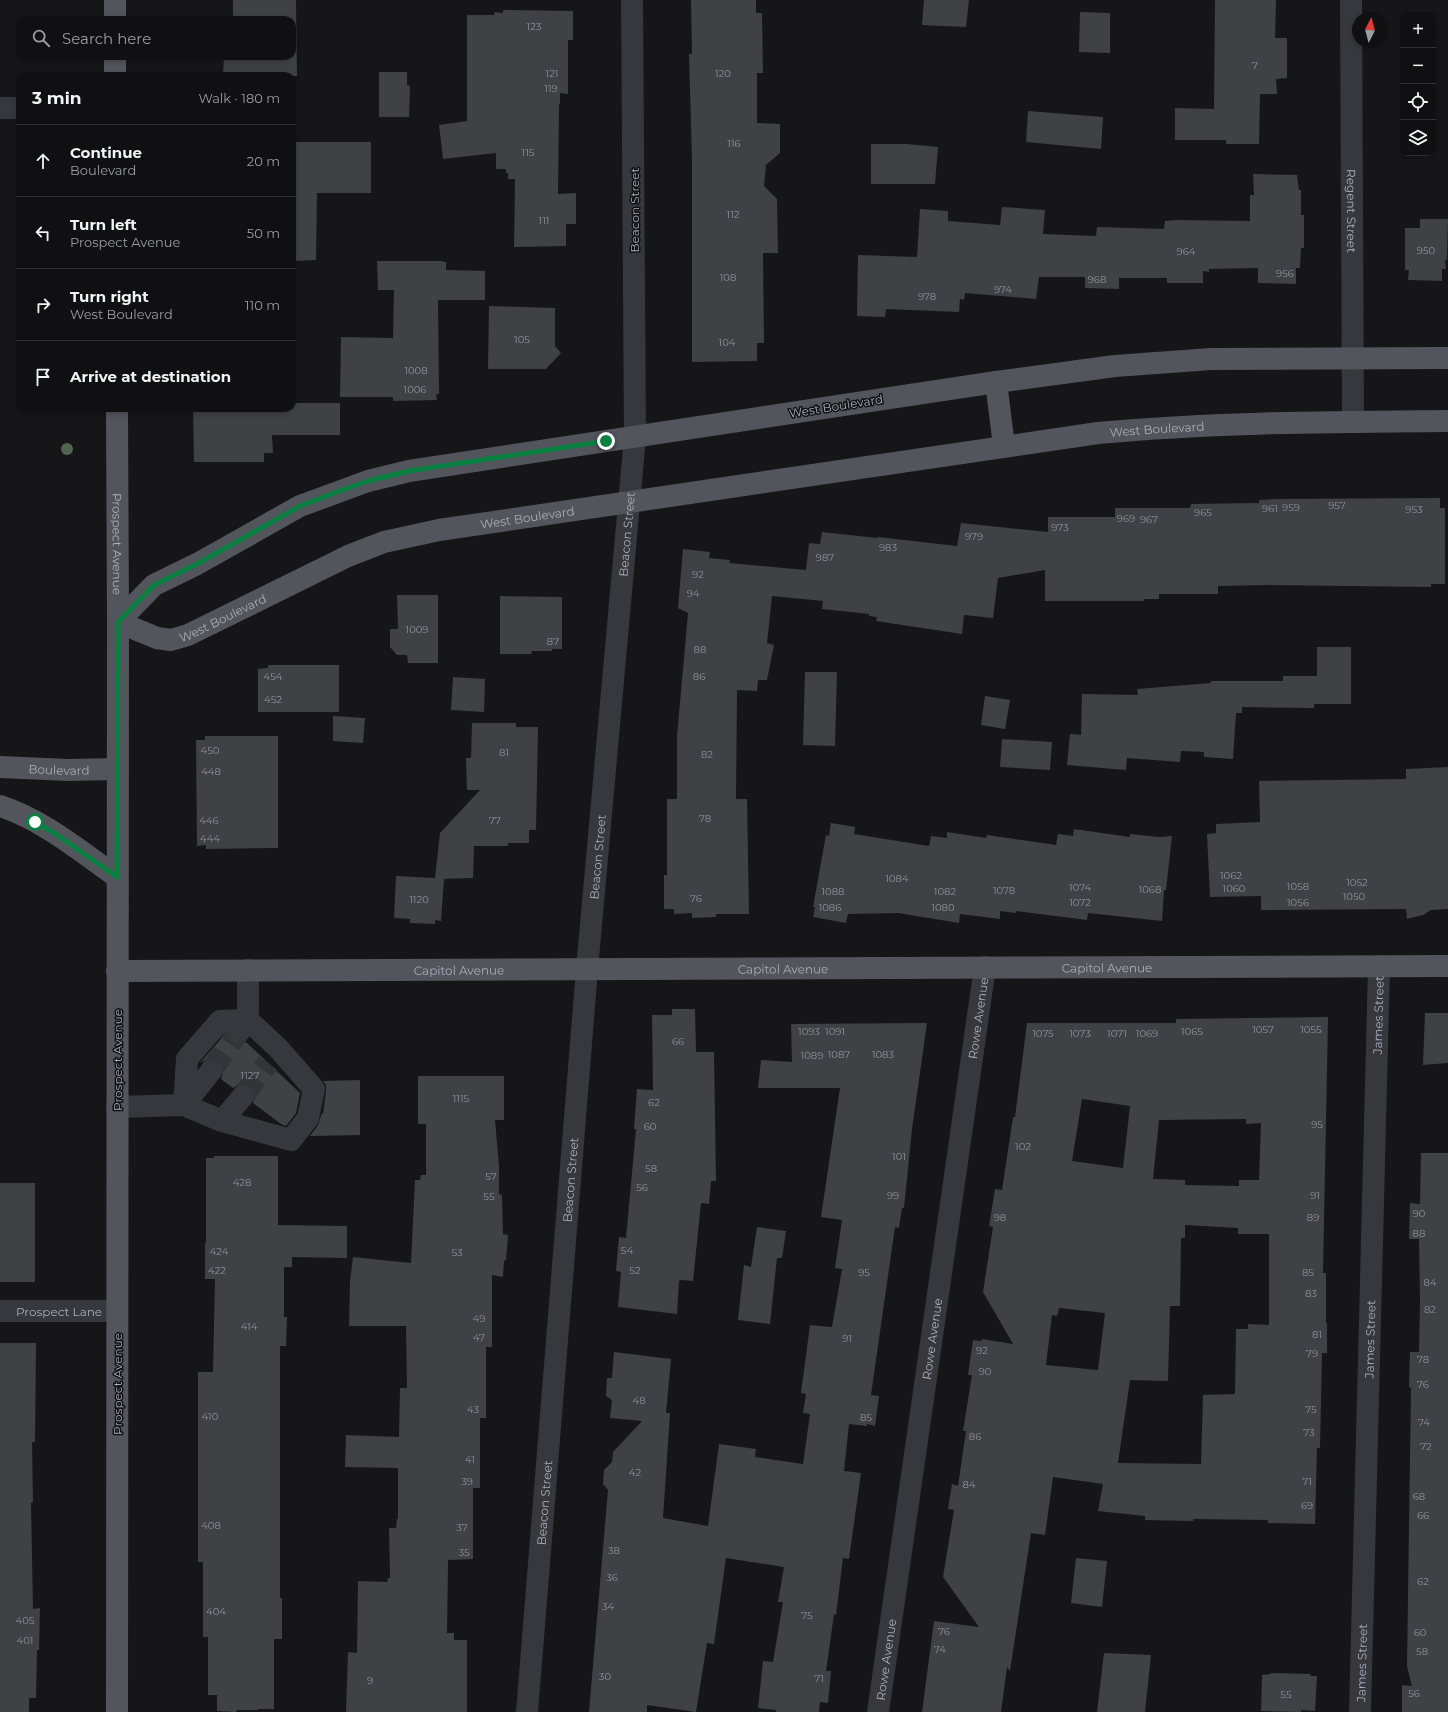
<!DOCTYPE html>
<html lang="en">
<head>
<meta charset="utf-8">
<style>
	body { margin:0; font-family:Montserrat,sans-serif; background:#19191b; color:#f1f3f6 }
	.controls { position:absolute; right:12px; top:12px; display:grid; overflow:hidden; border-radius:8px; box-shadow:0 2px 6px #0003 }
	.controls button { width:36px; height:36px; display:grid; place-items:center; padding:0; border:0; border-bottom:1px solid #303032; background:#101012; color:#f1f3f6; font:20px sans-serif }
	.compass { position:absolute; left:1352px; top:12px; width:36px; height:36px; border-radius:50%; background:#101012; box-shadow:0 2px 6px #0003; rotate:6deg }
	.stop { position:absolute; width:12px; height:12px; margin:-9px; border:3px solid #0b8043; border-radius:50%; background:#fff }
	.stop.end { background:#0b8043; border-color:#fff; box-shadow:0 1px 4px #0008 }
	.list { margin:0; padding:0; list-style:none }
	h2 { display:flex; justify-content:space-between; align-items:center; height:52px; margin:0; padding:0 16px; font-size:17px }
	h2 small { font-size:13px; font-weight:400; color:#9c9d9f }
	.list li { display:grid; grid-template-columns:26px 1fr auto; gap:12px; align-items:center; box-sizing:border-box; height:72px; padding:0 16px; border-top:1px solid #303032 }
	.list b { display:block; font-size:15px; white-space:nowrap }
	.list p { margin:0; font-size:13px; white-space:nowrap; color:#9c9d9f }
	.list em { font-size:13px; font-style:normal; color:#9c9d9f }
	.icon { flex:none; width:22px; height:22px; fill:none; stroke:currentColor; stroke-width:2; stroke-linecap:round; stroke-linejoin:round }
	.map { position:relative; flex:none; width:1448px; height:1712px; overflow:hidden }
	.search { position:absolute; background:#101012; box-shadow:0 2px 6px #0003; left:16px; top:16px; width:280px; height:44px; display:flex; align-items:center; gap:10px; box-sizing:border-box; padding:0 14px; border-radius:12px; color:#9c9d9f; font-size:15px }
	.panel { position:absolute; background:#101012; box-shadow:0 2px 6px #0003; left:16px; top:72px; width:280px; height:340px; border-radius:12px }
	.map>svg:first-child { display:block }
</style>
</head>
<body>
<div class="map">
<svg width="1448" height="1712" viewBox="0 0 1448 1712">
	<rect width="100%" height="100%" fill="#161618"/>
	<path fill="#404145" fill-rule="evenodd" d="M233,0h63l1,76h-74l1,-20h68v-36h-68v-2h9z
		M691,0h65v13h6l1,60h-6v50l23,1v29l-14,12 -2,21 13,13 1,54h-15l1,90h-7v18l-65,1v-202l-3,-106h3z
		M924,0h45l-3,27 -44,-2z
		M1215,0h61l-1,38h12v40l-11,1 1,15h-17l-1,50h-33v-4h-51v-32l39,1z
		M503,10l70,1v29h-5v54l-8,-1v11h-1l-1,90 18,-1v31h-10v22l-52,1 1,-68h-7v-6h-2v-4h-10v-16l-53,6 -4,-34 28,-4v-106h27l1,-3 8,1z
		M1080,12l30,1v40l-31,-1z
		M379,72h28v13l3,1 -1,31h-30z
		M1028,111l75,6 -2,32 -75,-7z
		M292,142h79v51h-54l-1,67 -24,1z
		M871,144h36l31,3 -3,37h-64z
		M1253,174l44,1 2,15h2v25h3v33h-3l-1,20h-4v16l-38,-1v-15l-49,1v3l-6,-1v12h-36v-5h-48v11l-34,-1v-11h-46l-3,22 -71,-6 -1,7 -4,-1 -1,13 -73,-3 -1,8 -28,-1 1,-61 59,2 3,-48 28,2v10l52,4 2,-18 43,3 -2,24 53,2 1,-9 67,2 1,-8 11,-1 74,1v-26h4z
		M1420,219h28l-1,41h-2l1,9h-4v12l-34,-1 1,-10h-4v-42h15z
		M377,261h66v1h3v8l39,1v29h-47l1,94h-3l1,6 -44,1v-4h-53l1,-60 52,1 1,-48h-16z
		M489,306l66,2v38l6,7 -15,16h-58z
		M292,403h48v32h-68l1,18h-9v9h-70l-1,-54h99z
		M1440,498v10h5v76h-14v3l-166,-2 -47,1v8h-59v5h-15v2h-99v-31l-47,8 -5,40 -29,-3 -2,19 -86,-13 1,-4 -8,-1v-2l-47,-5 1,-8 -51,-5 -5,47 7,2 -7,35h-9l-1,11 -20,-1 -1,109h11l2,115h-33v3l-24,1v-5l-18,1v-5h-10v-34h3v-76h10v-63l11,-123 -10,-5 5,-59 27,3 -1,6 21,2 -1,3 77,7 3,-27 11,1 2,-12 55,6 1,-1 79,9 4,-23 87,9v-15h67v-9h75l1,-4 68,-1v-3l17,-1z
		M397,595h41v68h-30l-1,-8h-10l-7,-8v-18h8z
		M500,596l62,1v52h-10v2h-20l-1,3h-31z
		M1317,647h34v57h-37v4l-72,-1v6h-6l-3,46 -29,-2v-5l-23,-1 -1,11 -53,-4 -1,12 -59,-5 3,-31 11,1 1,-41 56,1 -1,-6 74,-6v-2h72v-5h34z
		M268,665h71v47h-81v-43l10,-1z
		M805,672h32l-2,74 -32,-1z
		M453,677l32,2 -1,33 -33,-2z
		M985,696l25,4 -5,29 -24,-4z
		M333,716l32,2 -2,25 -30,-2z
		M472,723h44v4h22l-2,103h-7v13h-21v3h-34l-1,32 -33,1h4l-3,42 -6,-1v4l-25,-1v-4l-16,-1 2,-42 39,2 5,-45 40,-43h-13l-1,-32h5z
		M205,736h73v112l-72,1v-4l-9,1 -1,-106h9z
		M1002,739l50,3 -2,28 -50,-3z
		M1448,767v142l-17,1 -8,5 -16,4 -1,-10 -145,1v-14l-51,1 -3,-63 9,-1v-9l44,-2 -1,-41 147,-2v-10z
		M831,823l24,4 -1,7 75,12 2,-10 16,2v-6l39,6 1,-3 69,10 2,-11 15,2 1,-7 56,8v-3l29,3 13,-1 -6,54h-2l-2,31 -74,-8 -1,7 -71,-9v2l-16,-2v8l-40,-5 -1,9 -61,-10 -50,1 -2,9 -33,-6 2,-10h-2l13,-72 3,1z
		M672,1009h23l1,43h18l2,129h-5l-2,23 -8,-1 -8,78 -12,-1 -2,1 -2,33 -59,-7 3,-35 -5,-1 3,-34 7,1 10,-109h-2l3,-40 16,1 -1,-75h20z
		M1425,1013h23v50l-25,2z
		M1328,1017l-5,256h3v50h1v30h-5l-2,95h-3l-2,76 -47,-1v-3l-75,-1v2l-48,-1v-4l-47,-5 5,-27 -50,-7 -8,58 -14,-2 -21,138 -3,-4 -6,45h-79l12,-91 45,6 -36,-50 11,-67 -6,-1 4,-25 6,2 8,-55h-3l9,-56h-4l5,-35 8,1 1,-2 31,5 -30,-52 10,-65 -4,-1 6,-37 7,1 11,-73h2l12,-94h149v-4zM1082,1099l48,7 -7,62 -51,-7zM1246,1119v5l15,-1 -2,57h-20v6l-54,-1v-5l-32,-1 6,-59zM1185,1225l53,3v6h31v91l-21,-1v5h-12l-1,65 -32,1 -2,69 -83,-1 12,-83 38,1 2,-75h10l1,-68h4zM1059,1308l46,5 -7,57 -52,-5 6,-50 5,1z
		M927,1023l-15,106 -8,79h-2l-3,20 -4,-1 -24,168 8,1 -4,30 -8,-2v2l-18,-2 -5,47 17,2 -12,86 -6,-1 -7,57 -2,-1 -8,57h5l-3,32 -8,-1 -1,10h-43v-2l-18,-2 5,-47 10,1 10,-60h-5l6,-35 -58,-9 -12,86 -7,-1 -11,69 -49,-7v7h-58l19,-222 -5,-6 1,-14 8,-8 1,-10 29,-31 -32,-3 2,-18 -6,-4 1,-18h5l2,-26 57,7 -5,54h4l-7,105 45,8 11,-82 37,5 -1,8 48,7 7,-50 -7,-1 3,-19 -5,-1 9,-68 22,2 10,-58 -7,-1 7,-48 -21,-3 19,-129h-82l3,-28 31,2 -1,-38z
		M226,1033l6,9 6,2 8,-2 54,51 -4,20 -10,13 -5,-2 -28,-21 2,-5v-6l-4,-6 -6,-2h-6l-6,4 -12,-9 2,-6v-6l-5,-6 -6,-2h-5l-7,4z
		M418,1076h86v44h-9l4,46v28l3,1 1,39 5,1 -2,26 -2,-1 -1,17 -11,-2v72h-6v71h-6v70h-7v71l-25,1v4l-1,69h7v7h13v72h-121l2,-60 9,1 1,-72 29,1 1,-4h2l-1,-50h7l1,-9h1v-51l-53,-1 1,-32 53,2 1,-49h7l-1,-62h-57l1,-45 3,-24 58,6 4,-83h5l1,-5h5v-51h-8z
		M360,1080v55l-50,1 8,-11 4,-12 1,1 3,-23v-6l-3,-4z
		M1421,1153h27v559h-46v-27l10,1 -5,-20 4,-278 -2,-1 1,-35h9l1,-51 -1,-62h-10l1,-36 10,1z
		M214,1156h64v69l69,1v32l-55,-1v10h-8v50h3l-1,29h-6v252h2v41h-8v70h-16v1h-21l-1,2 -19,-1v-16h-9v-58h-5v-75h-5v-190h15l2,-93h-10v-36h1v-85h8z
		M0,1183h35v99h-35z
		M757,1227l29,4 -4,27h-5l-7,66 -32,-4 6,-55 7,2z
		M0,1343h36l-1,99h-3l1,60 -2,1 2,106 7,-1 -1,42h-2l-1,48h-7v14h-29z
		M1076,1558l31,3 -5,46 -31,-4z
		M1104,1653l47,2 -6,57h-48z
		M1271,1673l40,1 -1,2h7l-2,35 -14,-1v2l-40,-1 1,-36 9,-1z"/>
	<g fill="none" stroke-linecap="round" stroke-linejoin="round">
		<path stroke="#333438" stroke-width="22" stroke-dasharray="22 11" stroke-linecap="butt" d="M211,1071l26,-37
			M243,1096l25,-33"/>
		<g stroke="#37383d" stroke-width="22">
			<path id="s1" d="M1351,0l2,422"/>
			<path d="M0,108h20"/>
			<path d="M239,1032l9,-12v-50"/>
			<path d="M184,1105l27,-34"/>
			<path d="M117,1107l67,-2 38,16 69,19 17,-22 6,-29 -36,-41 -30,-28 -28,1 -33,38 -3,46"/>
			<path d="M222,1121l21,-25"/>
			<path id="s2" d="M0,1311h117"/>
			<path id="s3" d="M527,1712l60,-743 48,-532 -3,-437"/>
			<path id="s4" d="M878,1712l107,-745"/>
			<path id="s5" d="M1360,1712l19,-746"/>
		</g>
		<g stroke="#53555c" stroke-width="22">
			<path d="M115,0v20"/>
			<path d="M115,56v20"/>
			<path id="s6" d="M1448,358l-237,1 -96,7 -119,16 -587,89 -41,10 -68,25 -103,58 -43,21 -36,37 39,16 14,2 17,-5 160,-79 36,-14 55,-12 659,-97c117,-11 233,-11 350,-12"/>
			<path d="M996,382l8,64"/>
			<path id="s7" d="M117,408l1,214 -1,1090"/>
			<path id="s8" d="M0,767l69,3 49,-1"/>
			<path d="M0,806c43,14 80,45 117,71"/>
			<path id="s9" d="M117,971l1331,-5"/>
		</g>
	</g>
	<circle fill="#506452" cx="67" cy="449" r="6"/>
	<g fill="none" stroke-linecap="round" stroke-linejoin="round">
		<path stroke="#0b8043" stroke-width="5" d="M35,822l19,11 63,44 1,-255 36,-37 43,-21 103,-58 34,-13 34,-12 41,-10 197,-30"/>
	</g>
	<g text-anchor="middle" dominant-baseline="central" stroke-width="3" stroke-linejoin="round" paint-order="stroke">
		<g font-size="10" fill="#8e929b">
			<text x="534" y="26">123</text>
			<text x="1255" y="65">7</text>
			<text x="552" y="73">121</text>
			<text x="723" y="73">120</text>
			<text x="551" y="88">119</text>
			<text x="734" y="143">116</text>
			<text x="528" y="152">115</text>
			<text x="733" y="214">112</text>
			<text x="544" y="220">111</text>
			<text x="1426" y="250">950</text>
			<text x="1186" y="251">964</text>
			<text x="1285" y="273">956</text>
			<text x="728" y="277">108</text>
			<text x="1097" y="279">968</text>
			<text x="1003" y="289">974</text>
			<text x="927" y="296">978</text>
			<text x="522" y="339">105</text>
			<text x="727" y="342">104</text>
			<text x="416" y="370">1008</text>
			<text x="415" y="389">1006</text>
			<text x="1337" y="505">957</text>
			<text x="1291" y="507">959</text>
			<text x="1270" y="508">961</text>
			<text x="1414" y="509">953</text>
			<text x="1203" y="512">965</text>
			<text x="1126" y="518">969</text>
			<text x="1149" y="519">967</text>
			<text x="1060" y="527">973</text>
			<text x="974" y="536">979</text>
			<text x="888" y="547">983</text>
			<text x="825" y="557">987</text>
			<text x="698" y="574">92</text>
			<text x="693" y="593">94</text>
			<text x="417" y="629">1009</text>
			<text x="553" y="641">87</text>
			<text x="700" y="649">88</text>
			<text x="273" y="676">454</text>
			<text x="699" y="676">86</text>
			<text x="273" y="699">452</text>
			<text x="210" y="750">450</text>
			<text x="504" y="752">81</text>
			<text x="707" y="754">82</text>
			<text x="211" y="771">448</text>
			<text x="705" y="818">78</text>
			<text x="209" y="820">446</text>
			<text x="495" y="820">77</text>
			<text x="210" y="838">444</text>
			<text x="1231" y="875">1062</text>
			<text x="897" y="878">1084</text>
			<text x="1357" y="882">1052</text>
			<text x="1298" y="886">1058</text>
			<text x="1080" y="887">1074</text>
			<text x="1234" y="888">1060</text>
			<text x="1150" y="889">1068</text>
			<text x="1004" y="890">1078</text>
			<text x="833" y="891">1088</text>
			<text x="945" y="891">1082</text>
			<text x="1354" y="896">1050</text>
			<text x="696" y="898">76</text>
			<text x="419" y="899">1120</text>
			<text x="1080" y="902">1072</text>
			<text x="1298" y="902">1056</text>
			<text x="830" y="907">1086</text>
			<text x="943" y="907">1080</text>
			<text x="1263" y="1029">1057</text>
			<text x="1311" y="1029">1055</text>
			<text x="809" y="1031">1093</text>
			<text x="835" y="1031">1091</text>
			<text x="1192" y="1031">1065</text>
			<text x="1043" y="1033">1075</text>
			<text x="1080" y="1033">1073</text>
			<text x="1117" y="1033">1071</text>
			<text x="1147" y="1033">1069</text>
			<text x="678" y="1041">66</text>
			<text x="839" y="1054">1087</text>
			<text x="883" y="1054">1083</text>
			<text x="812" y="1055">1089</text>
			<text x="250" y="1075">1127</text>
			<text x="461" y="1098">1115</text>
			<text x="654" y="1102">62</text>
			<text x="1317" y="1124">95</text>
			<text x="650" y="1126">60</text>
			<text x="1023" y="1146">102</text>
			<text x="899" y="1156">101</text>
			<text x="651" y="1168">58</text>
			<text x="491" y="1176">57</text>
			<text x="242" y="1182">428</text>
			<text x="642" y="1187">56</text>
			<text x="893" y="1195">99</text>
			<text x="1315" y="1195">91</text>
			<text x="489" y="1196">55</text>
			<text x="1419" y="1213">90</text>
			<text x="1000" y="1217">98</text>
			<text x="1313" y="1217">89</text>
			<text x="1419" y="1233">88</text>
			<text x="627" y="1250">54</text>
			<text x="219" y="1251">424</text>
			<text x="457" y="1252">53</text>
			<text x="217" y="1270">422</text>
			<text x="635" y="1270">52</text>
			<text x="864" y="1272">95</text>
			<text x="1308" y="1272">85</text>
			<text x="1430" y="1282">84</text>
			<text x="1311" y="1293">83</text>
			<text x="1430" y="1309">82</text>
			<text x="479" y="1318">49</text>
			<text x="249" y="1326">414</text>
			<text x="1317" y="1334">81</text>
			<text x="479" y="1337">47</text>
			<text x="847" y="1338">91</text>
			<text x="982" y="1350">92</text>
			<text x="1312" y="1353">79</text>
			<text x="1423" y="1359">78</text>
			<text x="985" y="1371">90</text>
			<text x="1423" y="1384">76</text>
			<text x="639" y="1400">48</text>
			<text x="473" y="1409">43</text>
			<text x="1311" y="1409">75</text>
			<text x="210" y="1416">410</text>
			<text x="866" y="1417">85</text>
			<text x="1424" y="1422">74</text>
			<text x="1309" y="1432">73</text>
			<text x="975" y="1436">86</text>
			<text x="1426" y="1446">72</text>
			<text x="470" y="1459">41</text>
			<text x="635" y="1472">42</text>
			<text x="467" y="1481">39</text>
			<text x="1307" y="1481">71</text>
			<text x="969" y="1484">84</text>
			<text x="1419" y="1496">68</text>
			<text x="1307" y="1505">69</text>
			<text x="1423" y="1515">66</text>
			<text x="211" y="1525">408</text>
			<text x="462" y="1527">37</text>
			<text x="614" y="1550">38</text>
			<text x="464" y="1552">35</text>
			<text x="612" y="1577">36</text>
			<text x="1423" y="1581">62</text>
			<text x="608" y="1606">34</text>
			<text x="216" y="1611">404</text>
			<text x="807" y="1615">75</text>
			<text x="25" y="1620">405</text>
			<text x="944" y="1631">76</text>
			<text x="1420" y="1632">60</text>
			<text x="25" y="1640">401</text>
			<text x="940" y="1649">74</text>
			<text x="1422" y="1651">58</text>
			<text x="605" y="1676">30</text>
			<text x="819" y="1678">71</text>
			<text x="370" y="1680">9</text>
			<text x="1414" y="1693">56</text>
			<text x="1286" y="1694">55</text>
		</g>
		<g font-size="12" fill="#a8adb8" stroke="#111113">
			<text transform="translate(634 210) rotate(-90)">Beacon Street</text>
			<text stroke="none"><textPath href="#s1" startOffset="211">Regent Street</textPath></text>
			<text transform="translate(836 406) rotate(-9)">West Boulevard</text>
			<text stroke="none"><textPath href="#s6" startOffset="2452">West Boulevard</textPath></text>
			<text stroke="none"><textPath href="#s6" startOffset="1816">West Boulevard</textPath></text>
			<text stroke="none"><textPath href="#s3" startOffset="1182">Beacon Street</textPath></text>
			<text stroke="none"><textPath href="#s7" startOffset="136">Prospect Avenue</textPath></text>
			<text stroke="none"><textPath href="#s6" startOffset="1492">West Boulevard</textPath></text>
			<text stroke="none"><textPath href="#s8" startOffset="59">Boulevard</textPath></text>
			<text stroke="none"><textPath href="#s3" startOffset="858">Beacon Street</textPath></text>
			<text stroke="none"><textPath href="#s9" startOffset="990">Capitol Avenue</textPath></text>
			<text stroke="none"><textPath href="#s9" startOffset="666">Capitol Avenue</textPath></text>
			<text stroke="none"><textPath href="#s9" startOffset="342">Capitol Avenue</textPath></text>
			<text stroke="none"><textPath href="#s5" startOffset="697">James Street</textPath></text>
			<text stroke="none"><textPath href="#s4" startOffset="701">Rowe Avenue</textPath></text>
			<text transform="translate(117 1060) rotate(-90)">Prospect Avenue</text>
			<text stroke="none"><textPath href="#s3" startOffset="534">Beacon Street</textPath></text>
			<text stroke="none"><textPath href="#s2" startOffset="59">Prospect Lane</textPath></text>
			<text stroke="none"><textPath href="#s4" startOffset="377">Rowe Avenue</textPath></text>
			<text stroke="none"><textPath href="#s5" startOffset="373">James Street</textPath></text>
			<text transform="translate(117 1384) rotate(-90)">Prospect Avenue</text>
			<text stroke="none"><textPath href="#s3" startOffset="210">Beacon Street</textPath></text>
			<text stroke="none"><textPath href="#s4" startOffset="53">Rowe Avenue</textPath></text>
			<text stroke="none"><textPath href="#s5" startOffset="49">James Street</textPath></text>
		</g>
	</g>
</svg>
<div class="controls">
<button>+</button>
<button>−</button>
<button><svg class="icon" aria-label="locate" viewBox="0 0 24 24"><circle cx="12" cy="12" r="6"/><path d="M12 2v4M12 18v4M2 12h4M18 12h4"/></svg></button>
<button><svg class="icon" aria-label="layers" viewBox="0 0 24 24"><path d="M12 4l9 5-9 5-9-5zM3 14l9 5 9-5"/></svg></button>
</div>
<svg class="compass" viewBox="-18 -18 36 36"><path d="M0-13l5 13h-10z" fill="#e53935"/><path d="M0 13l5-13h-10z" fill="#9c9d9f"/></svg>
<div class="stop" style="left:35px;top:822px"></div>
<div class="stop end" style="left:606px;top:441px"></div>
<div class="search"><svg class="icon" aria-label="search" viewBox="0 0 24 24"><circle cx="10" cy="10" r="6"/><path d="M15 15l6 6"/></svg>Search here</div>
<section class="panel">
<h2>3 min<small>Walk · 180 m</small></h2>
<ul class="list">
<li><svg class="icon" aria-label="ahead" viewBox="0 0 24 24"><path d="M12 20V5M6 11l6-6 6 6"/></svg><div><b>Continue</b><p>Boulevard</p></div><em>20 m</em></li>
<li><svg class="icon" aria-label="left" viewBox="0 0 24 24"><path d="M17 20v-9H6M10 6l-5 5 5 5"/></svg><div><b>Turn left</b><p>Prospect Avenue</p></div><em>50 m</em></li>
<li><svg class="icon" aria-label="right" viewBox="0 0 24 24"><path d="M7 20v-9h11M14 6l5 5-5 5"/></svg><div><b>Turn right</b><p>West Boulevard</p></div><em>110 m</em></li>
<li><svg class="icon" aria-label="arrive" viewBox="0 0 24 24"><path d="M6 21V4h12l-3 4 3 4H6"/></svg><div><b>Arrive at destination</b></div></li>
</ul>
</section>
</div>
</body>
</html>
